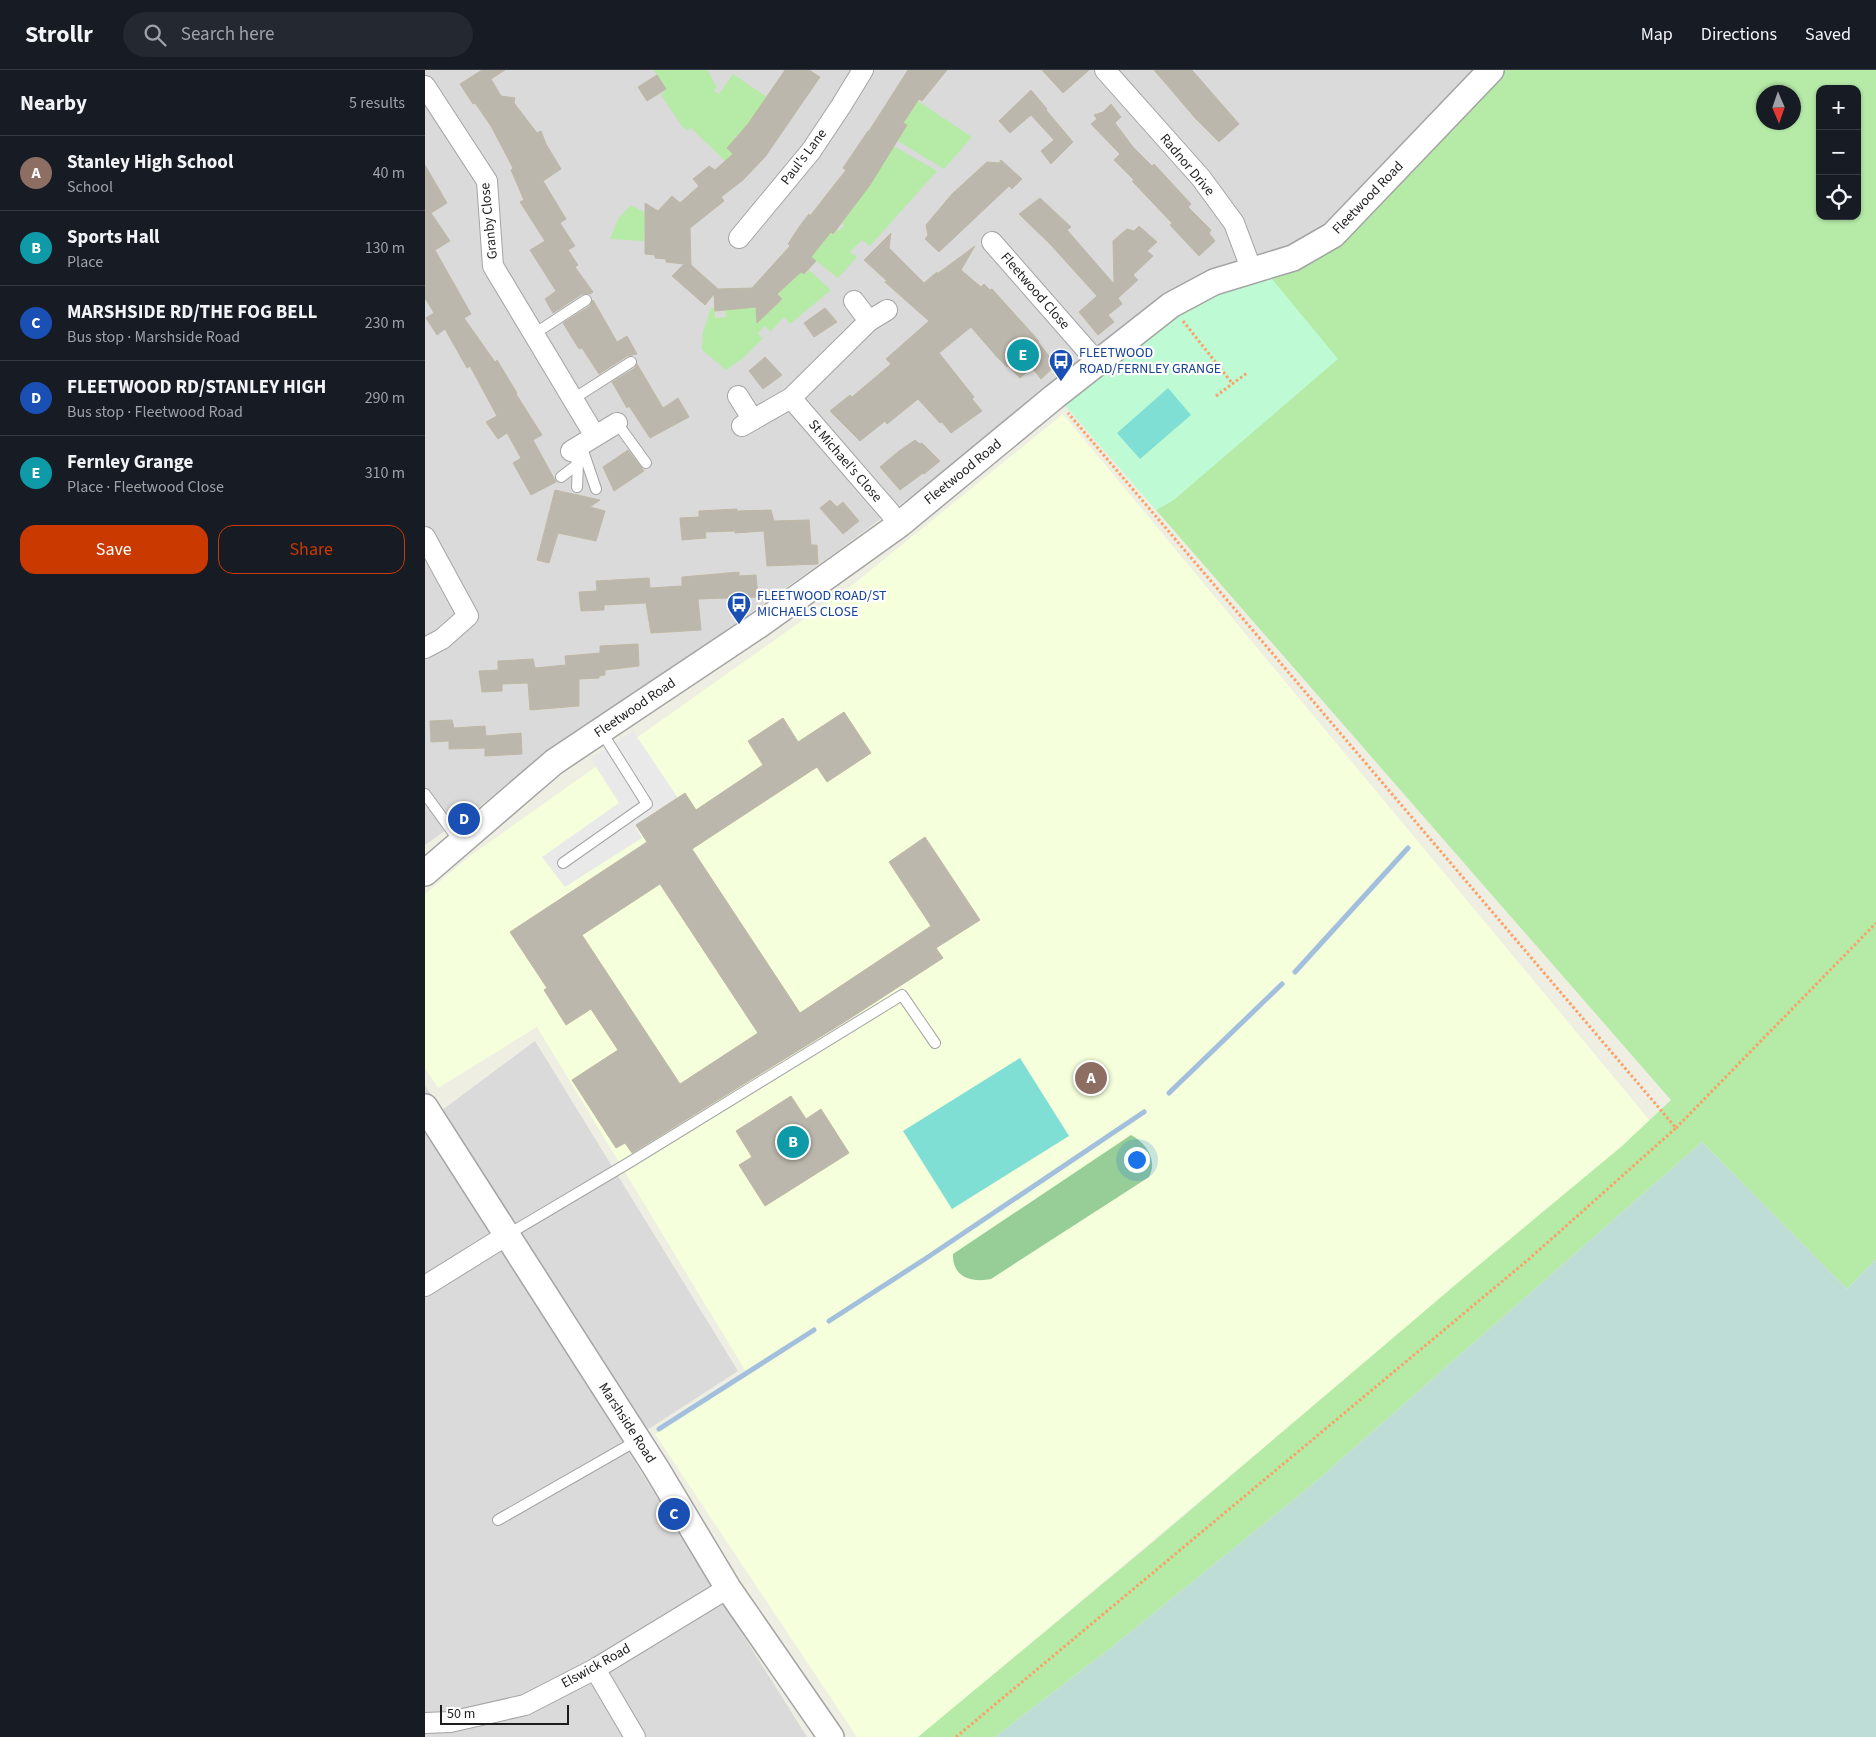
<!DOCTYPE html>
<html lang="en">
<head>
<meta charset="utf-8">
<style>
	body { margin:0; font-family:"Source Sans 3",sans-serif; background:#242831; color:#f1f3f6 }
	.controls { position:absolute; right:15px; top:15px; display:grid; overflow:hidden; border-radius:10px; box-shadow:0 1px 4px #0004 }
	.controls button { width:45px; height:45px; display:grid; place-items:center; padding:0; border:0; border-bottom:1px solid #363941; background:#171b24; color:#f1f3f6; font:25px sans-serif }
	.compass { position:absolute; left:1331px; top:15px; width:45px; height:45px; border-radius:50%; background:#171b24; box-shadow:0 1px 4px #0004; rotate:178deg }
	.scale { position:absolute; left:15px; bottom:12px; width:129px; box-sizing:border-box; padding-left:5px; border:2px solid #1d1d1d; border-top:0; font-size:14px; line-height:18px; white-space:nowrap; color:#1d1d1d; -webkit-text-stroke:4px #fff; paint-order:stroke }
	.you { position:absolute; left:711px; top:1089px; width:18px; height:18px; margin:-12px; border:4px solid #fff; border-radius:50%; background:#1a73e8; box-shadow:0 0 0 8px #1a73e833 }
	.badge { display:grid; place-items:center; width:32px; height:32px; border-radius:50%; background:#ca3900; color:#fff; font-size:16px; font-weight:700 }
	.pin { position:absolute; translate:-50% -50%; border:2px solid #fff; box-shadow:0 1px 5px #0006 }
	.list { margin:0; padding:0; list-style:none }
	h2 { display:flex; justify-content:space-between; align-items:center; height:65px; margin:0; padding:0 20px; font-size:21px }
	h2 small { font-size:16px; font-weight:400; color:#9ea1a6 }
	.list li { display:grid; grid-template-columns:32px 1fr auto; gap:15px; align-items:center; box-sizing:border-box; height:75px; padding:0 20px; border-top:1px solid #363941 }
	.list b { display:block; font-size:19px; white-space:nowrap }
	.list p { margin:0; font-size:16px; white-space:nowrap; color:#9ea1a6 }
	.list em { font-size:16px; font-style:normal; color:#9ea1a6 }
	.actions { display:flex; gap:10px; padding:15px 20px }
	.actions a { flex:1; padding:11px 0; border:1px solid #ca3900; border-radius:15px; text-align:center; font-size:18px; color:#ca3900 }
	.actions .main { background:#ca3900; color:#fff }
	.icon { flex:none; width:28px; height:28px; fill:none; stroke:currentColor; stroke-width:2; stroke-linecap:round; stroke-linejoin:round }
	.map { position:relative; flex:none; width:1451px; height:1667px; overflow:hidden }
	header { display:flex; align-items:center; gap:30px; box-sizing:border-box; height:70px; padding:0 25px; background:#171b24; border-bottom:1px solid #363941 }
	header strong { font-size:24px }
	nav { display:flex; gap:28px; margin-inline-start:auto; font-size:18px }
	.search { width:350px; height:45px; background:#242831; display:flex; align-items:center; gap:12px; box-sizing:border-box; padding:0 18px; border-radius:28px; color:#9ea1a6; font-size:19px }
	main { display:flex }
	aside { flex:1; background:#171b24 }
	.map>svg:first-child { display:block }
</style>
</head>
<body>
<header>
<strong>Strollr</strong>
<div class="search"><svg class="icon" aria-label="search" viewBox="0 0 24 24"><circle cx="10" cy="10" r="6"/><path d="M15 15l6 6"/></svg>Search here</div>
<nav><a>Map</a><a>Directions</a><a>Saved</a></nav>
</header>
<main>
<aside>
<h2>Nearby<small>5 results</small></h2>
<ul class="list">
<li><span class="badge" style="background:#8d6e63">A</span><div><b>Stanley High School</b><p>School</p></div><em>40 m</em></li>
<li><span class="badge" style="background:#0f9aa8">B</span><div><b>Sports Hall</b><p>Place</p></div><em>130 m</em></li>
<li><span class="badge" style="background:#1a4fb4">C</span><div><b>MARSHSIDE RD/THE FOG BELL</b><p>Bus stop · Marshside Road</p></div><em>230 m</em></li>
<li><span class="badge" style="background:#1a4fb4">D</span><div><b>FLEETWOOD RD/STANLEY HIGH</b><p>Bus stop · Fleetwood Road</p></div><em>290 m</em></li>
<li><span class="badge" style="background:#0f9aa8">E</span><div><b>Fernley Grange</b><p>Place · Fleetwood Close</p></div><em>310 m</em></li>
</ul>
<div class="actions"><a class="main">Save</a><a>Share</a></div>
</aside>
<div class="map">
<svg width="1451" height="1667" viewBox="0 0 1451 1667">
	<rect width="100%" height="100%" fill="#eeeee2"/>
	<path fill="#dbdada" d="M0,0h1054l-148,162 -280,161 -215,159 -411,293z
		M110,971l203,330 -114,74 183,292h-382v-652l16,26z"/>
	<path fill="#f5ffdb" d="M638,344l588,708 -732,615h-62l-202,-303 93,-59 -211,-348 -99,61 -13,-20v-174l45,-38 385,-273z"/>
	<path fill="#b5eaa7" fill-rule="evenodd" d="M229,0h53l10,17 -3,4 5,3 14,-20 34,23 -14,20 6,5 -10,12 -6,-4 -6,6h-3l6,6 -7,12 -8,7 -34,-33 -4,2 -6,-5 -20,-30 5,-6z
		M1078,0h373v1189l-29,30 -145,-147 -389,342 -201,163 -117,90h-77l235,-195 314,-267 154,-128 50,-47 -515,-590 19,-11 93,-225 72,-33zM1395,19h37v127h-37zM1338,22h30v30h-30z
		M484,25l63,42 -28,32 -51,-31 14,-13 -4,-2 11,-18z
		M465,74l47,27 -67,75 -8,-6 -12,12 7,5 -19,21 -27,-21 20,-25 3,2 3,-5 2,2 5,-6 -2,-2 2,-4 -3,-2 28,-30 5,-8 -5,-3 10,-13 4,2 7,-12 -4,-2z
		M206,135l20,11 6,-6 29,15 -42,6v10l-34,-2 8,-20z
		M384,200l22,20 -41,34 -6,-7 -14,15 -5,-6 -7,7 4,5 7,-6 -26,26 -17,12 -24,-20 1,-18 8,-24h4v10l11,-1 -1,-7 31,-3 1,7 44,-42 3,3z"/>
	<path fill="#97ce97" d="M706,1065c15,8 27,25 18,42l-158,102c-20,4 -39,-2 -38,-25z"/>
	<path fill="#bfddd7" d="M1277,1072l145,147 29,-30v478h-881l117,-90 201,-163z"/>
	<path fill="#befad4" d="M843,204l70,85 -163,140 -19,11 -94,-108 113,-89 46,-23z"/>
	<path fill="#7fdfd5" d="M743,318l23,27 -51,44 -23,-26z
		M595,988l49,78 -117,73 -49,-78z"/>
	<path fill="#e9e9e9" d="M208,661l45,67 -42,29 6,11 -77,49 -23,-30 77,-54 -28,-44z"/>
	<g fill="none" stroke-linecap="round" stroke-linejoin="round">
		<path stroke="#a2bfdd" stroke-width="5" d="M870,902l113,-124
			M744,1023l113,-109
			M404,1251l96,-62 219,-147
			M234,1359l155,-99"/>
	</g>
	<path fill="#bbb7ac" stroke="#c0b8a5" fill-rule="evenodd" d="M57,0h23l-14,9 10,17 14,2 -1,5 23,30 4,-2 5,13 15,25 -18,12 23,38 -6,4 15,23 -7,4 10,15 -3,2 18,25 -3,2h-8l-29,19 -8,-14 11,-8 -26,-41 15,-9 -25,-39 4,-2 -13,-30 2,-2 -22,-42 -16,-23 -2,1 -13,-20z
		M360,0h24l11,7 -55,80 -22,23 -22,17 3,4 -34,27 1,37 27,24 34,-1 38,-42 -2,-2 11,-17 10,-13 1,2 36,-46 -3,-2 25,-37h1l39,-61h39l-25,31 -3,-2 -16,24 4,2 -37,60 -37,49 -2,-2 -20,25 5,4 -12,13 -3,-2 -24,22 5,5 -25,24 -1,-16 -41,4 -1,-17 -9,11 -33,-29 12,-12 -18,-2v-3l-11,-1v-3l-10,-1v-51l13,8 14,-15 8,7 19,-17 -6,-7 16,-13 6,4 18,-16 -6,-6 21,-24z
		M617,0h47l-26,23z
		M729,0h38l47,54 -20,18 -23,-23z
		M232,5l9,14 -19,12 -9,-14z
		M606,20l16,19 -1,1 27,32 -22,22 -10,-13 13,-11 -23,-25 -21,18 -11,-12z
		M686,34l10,13 -6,6 18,24 19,19 2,-2 37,40 -3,3 23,23 -2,3 6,8 -16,15 -29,-31 2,-2 -40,-42 2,-1 -20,-20 6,-6 -29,-30 6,-5 -3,-4 9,-3z
		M576,90l21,19 -10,10 -3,-3 -70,66 -14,-13 3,-4 -2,-10 26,-31 35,-32 12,1z
		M0,95l22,38 -16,10 19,28 -15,9 36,64 -7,4 31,44 2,-2 20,33 -1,1 26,41 -9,5 23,42 -25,13 -18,-32 8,-5 -14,-25 -9,6 -12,-17 11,-6 -27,-50 -3,2 -22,-39 -8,6 -11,-17 8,-5 -9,-15z
		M615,128l31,29 -4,3 47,54 -1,-43 14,-12 7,2 5,-5 18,16 -10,9 6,5 -20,19 5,5 -20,18 4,6 -14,11 6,7 -16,13 -19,-23 18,-16 -46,-51 -32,-31z
		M466,163l-2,15 35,35 13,-11v2l38,-28 -14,24 20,17 3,-3 6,6 2,-1 47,52 -1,1 18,23 -15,14 -9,-11 -12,10 -12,-12 -1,1 -10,-10 -26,-30 -32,26 35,44 -2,2 10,12 -31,22 -9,-11 -2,1 -22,-24 -31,25 -2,-3 -25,20 -30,-30 20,-16 2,2 39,-33 -5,-5 43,-38 -44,-39 2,-1 -23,-21z
		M168,230l24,42 10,-6 10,18 -10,2 -28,18 -17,-26 -3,1 -16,-26 27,-17z
		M400,238l12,14 -23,15 -10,-14z
		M340,287l17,18 -19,14 -14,-18z
		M212,294l26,44 15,-10 11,19 -39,21 -21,-32 -2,2 -15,-26 23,-14z
		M490,370l5,4 2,-1 18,18 -16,13 -1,-1 -23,17 -20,-23 19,-16z
		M203,380l16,21 -30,20 -11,-24z
		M130,420l45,10 -10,7 15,4 -9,30 -38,-8 -9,30 -12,-3z
		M405,430l7,7 6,-5 16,19 -16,13 -23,-26z
		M312,439v2l34,-1 3,11 35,-1 2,25h6l1,19 -51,2 -3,-35 -29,2v-2l-30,1 1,6 -24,2 -2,-22 19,-1v-6z
		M314,502v4l17,-1 2,22 -60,2 3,31 -50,3 -5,-30 -42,2v5l-23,1 -2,-19 18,-1 -1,-10 53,-3 1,10 32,-2v-9z
		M213,574l1,22 -34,4v5l-6,1v2l-20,1v27l-49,4 -2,-27 -26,1v7l-20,1 -3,-21 19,-1v-9l35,-2 2,9 31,-3 -1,-9 35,-3v-7z
		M419,642l27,41 -44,29 -10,-15 -125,82 108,164 131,-87 -42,-64 36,-25 55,83 -44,28 7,10 -97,63 -214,132 -7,-10 -9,5 -44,-68 46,-30 -27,-41 -25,16 -22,-35 3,-2 -37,-56 137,-90 -11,-17 49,-32 11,17 67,-45 -15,-24 35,-23 15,24zM235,814l98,149 -78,51 -98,-149z
		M27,650l2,8 31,-2 1,10 35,-3 1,21 -37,2v-8l-36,1v-8l-18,1 -1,-21z
		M366,1026l15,23 15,-10 28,44 -84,53 -26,-41 13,-8 -16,-26z"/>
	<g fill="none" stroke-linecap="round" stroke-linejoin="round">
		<defs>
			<path id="service" d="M109,264l52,-34
				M148,329l58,-37
				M192,353l29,40
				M156,375l15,44
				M146,381l7,13 -1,23
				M136,407l17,-13
				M0,724l35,48
				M138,793l84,-59 -46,-73
				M82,1165l123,-73 272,-167 33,48
				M73,1450l140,-80"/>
			<path id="minor" d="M680,0l96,108 33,45 18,48
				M0,16l62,95 6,85 102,170
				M314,168l72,-87 30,-45 22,-36
				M567,172l106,121
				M429,231l15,20
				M313,326l15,24
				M366,328l109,126
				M317,356l49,-28 78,-77 18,-11
				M146,381l46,-28
				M0,467l43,79 -26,23 -17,9
				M0,1216l82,-51
				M170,1599l40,68
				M0,1653l25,-1 75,-17 70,-36 133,-81"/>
			<path id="tertiary" d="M0,803l129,-111 205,-137 141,-101 154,-127 117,-92 43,-23 79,-24 40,-23 158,-165
				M0,1037l231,361 72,120 103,149"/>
		</defs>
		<use href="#service" stroke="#a4a4a4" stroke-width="12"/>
		<use href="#minor" stroke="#a4a4a4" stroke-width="22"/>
		<use href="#tertiary" stroke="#a4a4a4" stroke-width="28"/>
		<path stroke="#fba067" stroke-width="3" stroke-dasharray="2.5 2.5" stroke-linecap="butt" d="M758,251l49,62
			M791,326l31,-23
			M1251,1058l200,-205
			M531,1667l573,-478 147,-131 -608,-715"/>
		<use href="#service" stroke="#fff" stroke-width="10"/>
		<use href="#minor" stroke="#fff" stroke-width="20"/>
		<use href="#tertiary" stroke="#fff" stroke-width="25"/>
	</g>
	<defs>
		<symbol id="bus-pin" viewBox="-11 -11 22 30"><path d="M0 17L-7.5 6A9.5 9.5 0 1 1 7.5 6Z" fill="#1a4fb4" stroke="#fff"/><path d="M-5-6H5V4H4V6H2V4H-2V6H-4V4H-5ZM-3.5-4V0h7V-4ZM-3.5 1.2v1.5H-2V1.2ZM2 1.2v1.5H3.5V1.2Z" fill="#fff"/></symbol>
	</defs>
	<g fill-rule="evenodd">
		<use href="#bus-pin" x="622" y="277" width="28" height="38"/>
		<use href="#bus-pin" x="300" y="520" width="28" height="38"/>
	</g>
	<g text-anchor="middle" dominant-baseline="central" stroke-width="4.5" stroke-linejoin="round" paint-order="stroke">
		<g font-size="14" fill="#1d1d1d" stroke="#fff">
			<text transform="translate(379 87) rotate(-53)">Paul's Lane</text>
			<text transform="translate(762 95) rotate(50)">Radnor Drive</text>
			<text transform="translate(943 128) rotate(-46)">Fleetwood Road</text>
			<text transform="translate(64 151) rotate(-96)">Granby Close</text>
			<text transform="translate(610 221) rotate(49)">Fleetwood Close</text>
			<text transform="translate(420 391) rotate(49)">St Michael's Close</text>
			<text transform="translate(538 402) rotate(-39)">Fleetwood Road</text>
			<text transform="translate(210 638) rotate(-34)">Fleetwood Road</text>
			<text transform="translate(202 1353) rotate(57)">Marshside Road</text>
			<text transform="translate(171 1596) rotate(-29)">Elswick Road</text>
		</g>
		<g font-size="14" fill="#164399" stroke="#fff" text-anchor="start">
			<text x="654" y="283">FLEETWOOD<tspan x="654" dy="16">ROAD/FERNLEY GRANGE</tspan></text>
			<text x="332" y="526">FLEETWOOD ROAD/ST<tspan x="332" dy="16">MICHAELS CLOSE</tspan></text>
		</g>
	</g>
</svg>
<div class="controls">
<button>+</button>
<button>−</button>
<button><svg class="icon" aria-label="locate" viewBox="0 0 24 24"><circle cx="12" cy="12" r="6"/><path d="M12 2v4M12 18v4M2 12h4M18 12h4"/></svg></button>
</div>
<svg class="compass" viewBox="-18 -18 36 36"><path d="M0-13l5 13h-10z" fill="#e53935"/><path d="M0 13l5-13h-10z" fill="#9ea1a6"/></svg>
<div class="scale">50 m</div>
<div class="you"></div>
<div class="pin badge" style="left:666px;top:1008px;background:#8d6e63">A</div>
<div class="pin badge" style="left:368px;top:1072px;background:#0f9aa8">B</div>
<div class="pin badge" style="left:249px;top:1444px;background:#1a4fb4">C</div>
<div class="pin badge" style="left:39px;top:749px;background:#1a4fb4">D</div>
<div class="pin badge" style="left:598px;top:285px;background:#0f9aa8">E</div>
</div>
</main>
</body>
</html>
